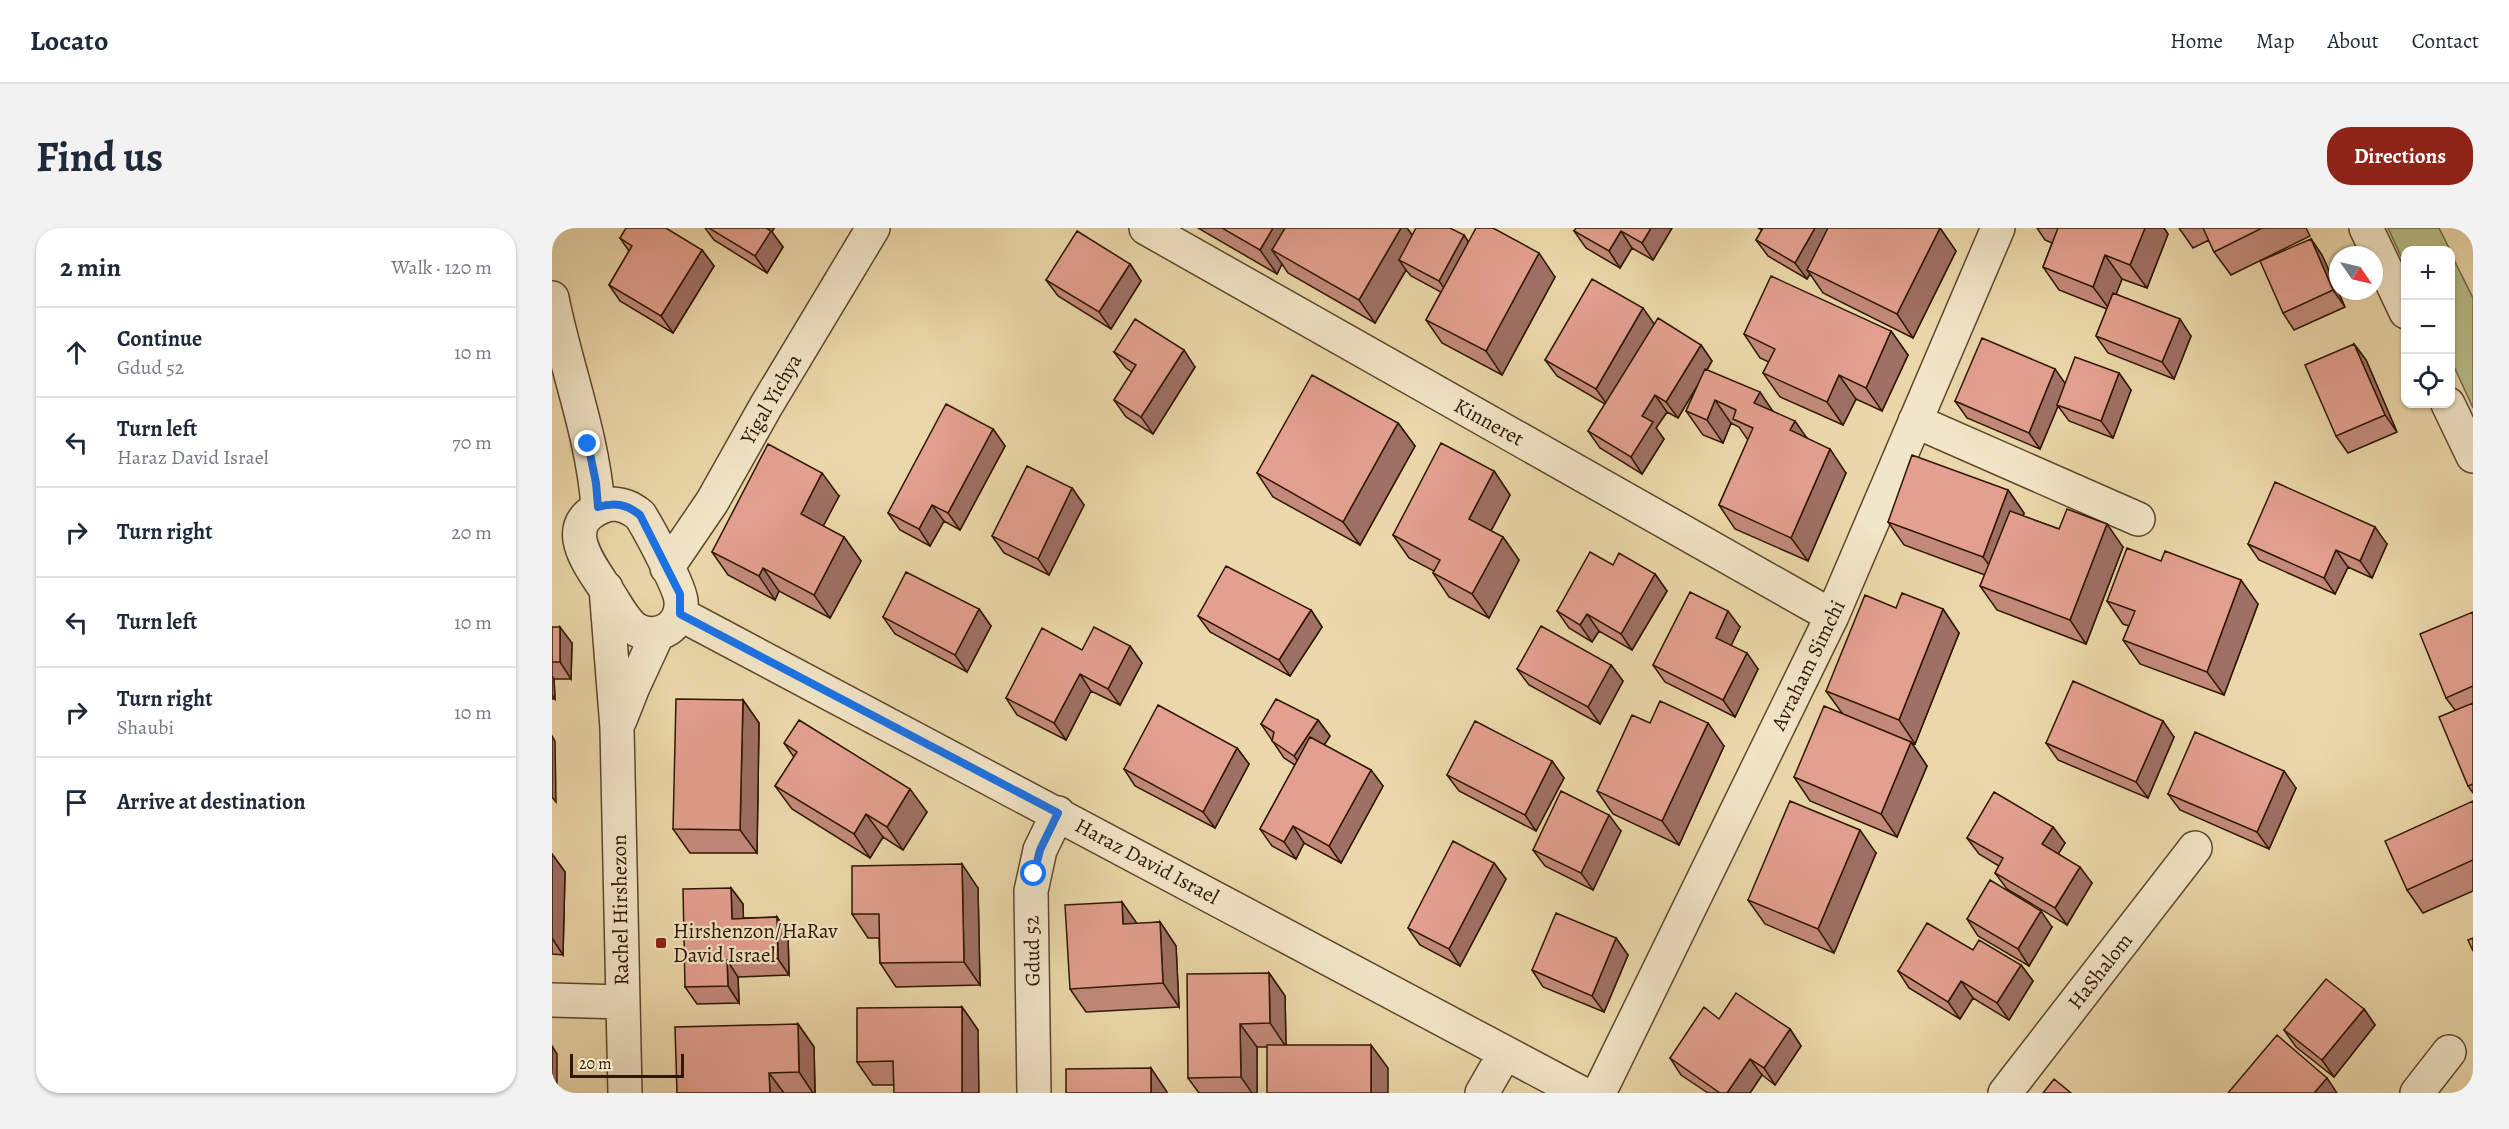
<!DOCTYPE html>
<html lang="en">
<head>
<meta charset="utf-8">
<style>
	body { margin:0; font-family:Alegreya,serif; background:#f2f2f3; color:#1f2937 }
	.controls { position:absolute; right:18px; top:18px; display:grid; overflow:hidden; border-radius:12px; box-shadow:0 2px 4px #0004 }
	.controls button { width:54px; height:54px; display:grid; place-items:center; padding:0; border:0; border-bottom:2px solid #e0e1e3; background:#fff; color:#1f2937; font:30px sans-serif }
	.compass { position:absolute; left:1777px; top:18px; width:54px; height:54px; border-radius:50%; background:#fff; box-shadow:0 2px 4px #0004; rotate:124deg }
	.scale { position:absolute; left:18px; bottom:15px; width:114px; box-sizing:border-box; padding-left:6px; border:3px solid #2f1701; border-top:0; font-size:16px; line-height:21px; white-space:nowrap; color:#2f1701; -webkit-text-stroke:4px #f2e6c8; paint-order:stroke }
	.stop { position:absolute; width:18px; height:18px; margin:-14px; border:4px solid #1a73e8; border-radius:50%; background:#fff }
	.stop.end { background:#1a73e8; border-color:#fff; box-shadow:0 2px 6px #0008 }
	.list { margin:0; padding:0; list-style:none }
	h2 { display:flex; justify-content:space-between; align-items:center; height:78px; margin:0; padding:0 24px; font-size:26px }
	h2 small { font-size:20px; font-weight:400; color:#747a83 }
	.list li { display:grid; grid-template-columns:39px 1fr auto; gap:18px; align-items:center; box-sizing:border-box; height:90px; padding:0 24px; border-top:2px solid #e0e1e3 }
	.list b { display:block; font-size:22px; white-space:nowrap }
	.list p { margin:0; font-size:20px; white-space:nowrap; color:#747a83 }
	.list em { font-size:20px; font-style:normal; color:#747a83 }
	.icon { flex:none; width:33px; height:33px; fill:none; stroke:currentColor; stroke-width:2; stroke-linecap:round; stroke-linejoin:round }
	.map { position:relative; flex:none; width:1921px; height:865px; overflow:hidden; border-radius:24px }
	header { display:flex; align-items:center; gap:36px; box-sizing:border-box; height:84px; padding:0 30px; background:#fff; border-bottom:2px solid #e0e1e3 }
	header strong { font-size:28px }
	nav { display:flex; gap:33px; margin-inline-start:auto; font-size:21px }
	.intro { display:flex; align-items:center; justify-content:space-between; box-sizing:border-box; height:144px; padding:0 36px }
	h1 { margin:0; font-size:42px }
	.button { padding:15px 27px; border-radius:24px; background:#8f2418; color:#fff; font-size:21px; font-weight:700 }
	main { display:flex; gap:36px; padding:0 36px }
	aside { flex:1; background:#fff; border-radius:24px; box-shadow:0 2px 4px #0004 }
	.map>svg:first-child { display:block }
</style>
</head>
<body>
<header>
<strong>Locato</strong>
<nav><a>Home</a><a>Map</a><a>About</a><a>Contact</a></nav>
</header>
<div class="intro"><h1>Find us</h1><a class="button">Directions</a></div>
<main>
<aside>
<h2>2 min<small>Walk · 120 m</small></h2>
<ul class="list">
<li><svg class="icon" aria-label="ahead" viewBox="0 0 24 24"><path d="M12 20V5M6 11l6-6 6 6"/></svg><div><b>Continue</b><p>Gdud 52</p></div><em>10 m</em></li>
<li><svg class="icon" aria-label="left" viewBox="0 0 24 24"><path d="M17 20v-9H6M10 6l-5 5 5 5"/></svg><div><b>Turn left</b><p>Haraz David Israel</p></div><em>70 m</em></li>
<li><svg class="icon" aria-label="right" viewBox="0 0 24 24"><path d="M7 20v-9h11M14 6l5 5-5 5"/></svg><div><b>Turn right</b></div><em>20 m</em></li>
<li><svg class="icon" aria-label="left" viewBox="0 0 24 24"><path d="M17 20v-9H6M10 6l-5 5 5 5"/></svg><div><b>Turn left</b></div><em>10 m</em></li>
<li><svg class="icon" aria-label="right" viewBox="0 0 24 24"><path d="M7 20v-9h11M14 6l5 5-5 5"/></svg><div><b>Turn right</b><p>Shaubi</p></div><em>10 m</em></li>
<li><svg class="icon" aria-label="arrive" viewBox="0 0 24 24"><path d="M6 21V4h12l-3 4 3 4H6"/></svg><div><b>Arrive at destination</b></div></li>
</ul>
</aside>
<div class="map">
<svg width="1921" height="865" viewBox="0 0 1921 865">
	<rect width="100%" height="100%" fill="#ebd8aa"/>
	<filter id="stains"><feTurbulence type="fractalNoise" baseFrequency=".00333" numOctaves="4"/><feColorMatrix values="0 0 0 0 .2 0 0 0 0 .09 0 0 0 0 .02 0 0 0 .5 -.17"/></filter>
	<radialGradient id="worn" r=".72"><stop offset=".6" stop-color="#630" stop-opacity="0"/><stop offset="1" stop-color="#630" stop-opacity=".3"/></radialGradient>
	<path fill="#b8be88" stroke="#746a44" stroke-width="1.5" d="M1836,0h51l11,22h-44l-1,15z
		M1898,24l23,46v110l-22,-48z"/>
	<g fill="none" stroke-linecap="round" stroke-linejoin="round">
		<defs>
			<path id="minor" d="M594,0l686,388
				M1814,0l40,84
				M0,70c14,70 41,138 46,209
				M1896,176l25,52
				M1363,193l223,98
				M58,276c12,0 20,3 30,11 9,14 40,72 41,86 1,11 -4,22 -13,28 -9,6 -22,6 -31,1 -12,-7 -20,-24 -28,-36 -19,-29 -56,-73 1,-90z
				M115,340l45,-66 54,-96 107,-178
				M54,360l11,140 8,365
				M128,386l901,479
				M68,492l13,-33 25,-54
				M0,772l70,2
				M482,865l-3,-202 9,-41 18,-37
				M930,865l23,-40
				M1047,865l233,-477 166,-388
				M1453,865l190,-245
				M1865,865l32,-41"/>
		</defs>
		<use href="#minor" stroke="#5e472b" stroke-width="36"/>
		<use href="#minor" stroke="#f2e6c8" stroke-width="33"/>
	</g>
	<path fill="#c38a7b" stroke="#2f1701" stroke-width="1.5" d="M153,0h69l-2,4 11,15 -16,26 -53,-33z
		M646,0h209l5,7h52l4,7 87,35 -53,98 -60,-32 -16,-23 15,-28 -30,-16 -5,-6 -31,53 -87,-50 -6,-9 -5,10z
		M1120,0l-19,32 -21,-12 -12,20 -34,-20 -12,-17z
		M1206,0h182l16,23 -43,87 -90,-45 -13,-19 -3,5 -39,-23 -12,-16 6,-10z
		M1485,0h127l4,6 -21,54 -25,-9 -6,15 75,42 -17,43 -66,-26 -12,-17 11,-27 -48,-19 -16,-23 9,-24 -7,-3z
		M1627,0h127l4,8 -79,39 -17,-23 -5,-12 -16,8z
		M68,10l82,12 12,16 -41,67 -53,-32 -11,-16 20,-34z
		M1759,11l11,16 23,52 -51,23 -11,-17z
		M578,36l11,17 -30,48 -53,-33 -12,-16z
		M1102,96l47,21 11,16 -5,9 66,41 35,28 38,34 -38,88 -73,-32 -16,-24 29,-65 -9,-13 -8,-4 -8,20 -20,-8 -17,-24 13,-28 -21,35 -11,-6 -11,16 8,11 -22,35 -42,-26 -12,-17 17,-27 -48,-28 -12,-16z
		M1339,103l17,24 -26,56 -26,-12 -13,26 -63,-28 -17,-24 6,-11 -9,-4 -16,-24z
		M1802,116l12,16 31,72 -49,21 -12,-17z
		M562,124l81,15 -42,67 -27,-17 -12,-17 18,-28 -6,-4z
		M1567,145l12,17 -18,48 -44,-17 -11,-15 -18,43 -73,-31 -12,-17 110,-17z
		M846,195l17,23 -55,99 -87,-48 -16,-24z
		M441,201l12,17 -45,84 -16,-9 -14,25 -30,-16 -12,-17z
		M942,243l16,24 -19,36 12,6 16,23 -30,58 -40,-21 -16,-24 1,-2 -25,-13 -16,-23z
		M520,260l12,17 -35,70 -45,-22 -12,-17z
		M1456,262l16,23 -1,3 36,13 64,18 -37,97 -89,-34 -17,-24 5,-11 -81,-30 -16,-23z
		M287,268l-16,30 21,11 17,24 -31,57 -51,-27 -4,9 -47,-25 -16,-23z
		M1696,316h139l-15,34 -24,-11 -13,27 -76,-34z
		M1061,337l42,9 12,17 -35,59 -33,-19 -7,11 -23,-14 -12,-17z
		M1555,373l151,3 -34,91 -84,-31 -17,-24 6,-14 -6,-2z
		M1344,380l47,1 16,24 -44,111 -20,-8 16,6 16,24 -30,71 -87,-36 -16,-24 48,-64 -16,-22z
		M427,381l12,17 -24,46 -72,-38 -12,-17z
		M759,382l11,17 -32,49 -80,-44 -12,-16z
		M1921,384v181l-5,-7 -13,-76 -9,-12z
		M0,399l20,16 -1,36h-17l1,20h-3z
		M1188,399l-9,18 27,24 -23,48 -70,-35 -12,-17z
		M578,418l12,17 -22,42 -29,-14 -25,49 -49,-25 -11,-17z
		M1059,437l12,16 -23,43 -71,-39 -12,-16z
		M191,472l16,23 -2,130h-67l-17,-24z
		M766,492l12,16 -6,9 47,25 12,16 -42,77 -37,-20 -8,16 -24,-13 -12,-17 35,-64 -11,-7 -23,-34z
		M1098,495l74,23 -45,99 -66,-31 -16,-23z
		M1622,509l-26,61 -90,-38 -12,-17z
		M232,515l143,69 -24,38 -20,-13 -13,21 -78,-49 -17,-23 19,-29z
		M685,520l12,16 -34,64 -80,-42 -11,-17z
		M1000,533l12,17 -28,53 -77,-40 -12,-16z
		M1744,560l-27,61 -89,-39 -12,-16z
		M1921,573v90l-50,22 -16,-23z
		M1501,599l12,16 -7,11 34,29 -25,42 -60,-36 -12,-16 4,-7 -20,-12 -12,-16z
		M1069,603l-28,59 -48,-24 -12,-16z
		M1324,625l-42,100 -69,-29 -17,-24z
		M0,626l13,18 -2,83 -11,-1z
		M942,635l12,16 -46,87 -40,-21 -12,-17z
		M179,660l12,16v14l34,-1 11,17 1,41 -51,2 1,26 -42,1 -12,-17z
		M426,660l2,97 -84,2 -16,-24 -1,-25h-11l-16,-24z
		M1415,691l85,8 -23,39 -51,-30z
		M608,694l16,24 3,61 -93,5 -16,-23 67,-65z
		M1064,710l12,17 -24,57 -61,-25 -11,-17z
		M1421,722l48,15 12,16 -24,39 -36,-22 -13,21 -51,-31 -11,-17z
		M717,745l16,23 1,49 102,23 -121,-21h-10v46h-58l-11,-15z
		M410,779l16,23 -84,55h-21l-16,-23z
		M1812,781l11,16 -41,52 -38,-30 -12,-17z
		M1167,791l71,10 11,17 -26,39 -13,-10 -12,18h-42l-27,-18 -11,-17z
		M246,796l16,23 1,46h-138z"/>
	<path fill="#9f7064" stroke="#2f1701" stroke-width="1.5" d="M209,0h13l-2,4 11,15 -16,26 -12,-17z
		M721,0h30l-31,22 10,14 -5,10 -17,-24z
		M849,0h6l13,18 -21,14 7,10 -31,53 -16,-23z
		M1099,0h21l-19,32 -11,-17z
		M1263,0h22l-30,42 3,4 -3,5 -12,-16z
		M1388,0l16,23 -43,87 -16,-24z
		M1593,0h19l4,6 -21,54 -17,-23z
		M1069,3l11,17 -12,20 -11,-17z
		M912,7l11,17 -24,46 -12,-17z
		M1759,11l11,16 23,52 -12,-17z
		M150,22l12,16 -41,67 -12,-17z
		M987,25l16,24 -53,98 -16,-24z
		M1553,27l17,24 -12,31 -17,-23z
		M578,36l11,17 -30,48 -12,-17z
		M1091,80l12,17 -47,81 -12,-17z
		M1628,91l11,17 -17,43 -12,-17z
		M1339,103l17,24 -26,56 -16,-23z
		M1802,116l12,16 31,72 -12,-17z
		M1149,117l11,16 -34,57 -12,-16z
		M632,122l11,17 -42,67 -12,-17z
		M1503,141l12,17 -10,19 1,1 -18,43 -11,-16z
		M1567,145l12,17 -18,48 -12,-17z
		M1287,147l17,24 -13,26 -16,-23z
		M1208,164l16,24 -22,-13z
		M1103,167l12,17 -11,16 8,11 -22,35 -11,-17 11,-41z
		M1163,172l16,23 -8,20 -16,-23z
		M1243,193l16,23 -21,-14z
		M846,195l17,23 -55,99 -17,-23z
		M441,201l12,17 -45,84 -12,-17z
		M1278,221l16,24 -38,88 -17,-23z
		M942,243l16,24 -25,47 -16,-23z
		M270,245l17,23 -22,42 -16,-24z
		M520,260l12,17 -35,70 -11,-16z
		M1456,262l16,23 -24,67 -17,-23z
		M380,277l12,16 -14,25 -11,-17z
		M1555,296l16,23 -37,97 -16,-24z
		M1823,299l12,17 -15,34 -12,-17z
		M292,309l17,24 -31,57 -16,-23z
		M951,309l16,23 -30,58 -17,-24z
		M1784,322l12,17 -13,27 -11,-16z
		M211,340l16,23 -4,9 -16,-24z
		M1103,346l12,17 -35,59 -11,-16z
		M1689,352l17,24 -34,91 -17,-23z
		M427,381l12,17 -24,46 -12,-17z
		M1391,381l16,24 -44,111 -16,-24z
		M759,382l11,17 -32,49 -11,-16z
		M1176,383l12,16 -13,27 -11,-16z
		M1035,386l12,17 -7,11 -12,-17z
		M8,399l12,16 -1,36 -11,-17z
		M578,418l12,17 -22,42 -12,-16z
		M1195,425l11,16 -23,48 -12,-17z
		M1059,437l12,16 -23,43 -12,-17z
		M528,446l11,17 -25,49 -12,-17z
		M0,448l2,3 1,20 -3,-4z
		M191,472l16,23 -2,130 -17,-23z
		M766,492l12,16 -24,37 -12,-17z
		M1611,493l11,16 -26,61 -12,-16z
		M1156,495l16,23 -45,99 -17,-24z
		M0,508l3,5 1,61 -4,-5z
		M1359,514l16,24 -30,71 -16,-23z
		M685,520l12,16 -34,64 -12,-16z
		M1000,533l12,17 -28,53 -11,-16z
		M819,542l12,16 -42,77 -12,-17z
		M1732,543l12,17 -27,61 -12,-17z
		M358,561l17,23 -24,38 -16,-23z
		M314,586l17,23 -13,21 -16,-24z
		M1057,587l12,16 -28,59 -12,-17z
		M741,598l11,17 -8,16 -12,-17z
		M1501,599l12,16 -11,18 -12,-17z
		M1308,602l16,23 -42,100 -16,-24z
		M0,626l13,18 -2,83 -11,-17z
		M942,635l12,16 -46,87 -11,-17z
		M410,636l16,24 2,97 -16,-23z
		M1528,639l12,16 -25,42 -12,-17z
		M179,660l12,16 1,31 -12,-16z
		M570,674l16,23 -15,-1z
		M1489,683l11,16 -23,39 -11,-17z
		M225,689l11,17 1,41 -11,-16z
		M608,694l16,24 3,61 -16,-24z
		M1064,710l12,17 -24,57 -12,-16z
		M175,732l11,17 1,26 -11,-17z
		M1469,737l12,16 -24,39 -12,-17z
		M717,745l16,23 1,51 -16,-24z
		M1409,753l12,17 -13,21 -12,-17z
		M410,779l16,23 1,63h-17z
		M1812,781l11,16 -41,52 -12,-17z
		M246,796l16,23 1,46h-2l-14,-21z
		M688,796l17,23v46h-5l-11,-16z
		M1238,801l11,17 -26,39 -11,-17z
		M819,817l17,23v25h-17z
		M0,818l5,8v39h-5z
		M1198,831l12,16 -12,18h-23z
		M599,840l16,24v1h-16z
		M217,845l15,20h-14z
		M1775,850l10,15h-23z"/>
	<path fill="#e3a08f" stroke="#2f1701" stroke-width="1.5" d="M74,0h40l36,22 -41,66 -52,-31 23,-39 -12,-8z
		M157,0h57l5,3 -16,25z
		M670,0h51l-13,22z
		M733,0h116l-42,72 -87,-50z
		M864,0h34l14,7 -25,46 -40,-21z
		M924,0h17l46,25 -53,98 -60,-31z
		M1024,0h75l-9,15 -21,-12 -12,20 -35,-20z
		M1211,0h52l-20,35 -39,-23z
		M1276,0h112l-43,86 -90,-44z
		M1506,0h87l-15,37 -25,-10 -12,32 -50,-20z
		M1651,0h59l-48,24z
		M525,3l53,33 -31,48 -53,-32z
		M1759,11l22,51 -50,23 -23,-52z
		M1219,48l120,55 -25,57 -27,-13 -12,27 -64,-29 12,-24 -31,-15z
		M1040,51l51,29 -47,81 -51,-29z
		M1561,65l67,26 -18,43 -66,-26z
		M1106,90l43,27 -35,57 -11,-7 -13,21 11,6 -22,35 -43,-26z
		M583,91l49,31 -43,67 -27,-17 22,-35 -22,-13z
		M1430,110l73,31 -26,64 -74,-32z
		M1802,116l31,71 -49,21 -31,-71z
		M1523,129l44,16 -18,48 -44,-16z
		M1153,141l55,23 -6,11 41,18 -5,9 40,19 -39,89 -72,-33 34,-77 -20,-9 3,-9 -21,-10 -8,20 -21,-9z
		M760,147l86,48 -55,99 -86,-49z
		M394,176l47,25 -45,84 -16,-8 -13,24 -31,-16z
		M889,215l53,28 -25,48 34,18 -31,57 -39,-21 7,-13 -47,-25z
		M216,216l54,29 -21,41 43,23 -30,58 -51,-27 -4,8 -47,-24z
		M1360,227l96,35 -25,67 -95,-35z
		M475,238l45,22 -34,71 -46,-23z
		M1723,254l100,45 -15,34 -24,-11 -12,28 -76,-34z
		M1515,281l40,15 -37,96 -90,-34 30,-75 49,18z
		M1575,320l34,13 4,-10 76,29 -34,92 -84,-32 12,-29 -28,-10z
		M1038,324l23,13 6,-12 36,21 -34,60 -34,-20 -7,11 -23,-14z
		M674,338l85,44 -32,50 -81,-44z
		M354,344l73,37 -24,46 -72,-38z
		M1138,364l38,19 -12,27 31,15 -24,47 -70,-35z
		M1350,365l41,16 -44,111 -73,-29 39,-96 31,13z
		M1921,384v74l-27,12 -26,-64z
		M989,398l70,39 -23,42 -71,-38z
		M0,399h8v35h-8z
		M542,399l36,19 -22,43 -28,-15 -26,49 -48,-25 36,-70 40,22z
		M1521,453l90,40 -27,61 -90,-39z
		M124,471l67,1 -3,130 -67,-1z
		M724,471l42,21 -24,36 -22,-15 2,-9 -13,-8z
		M1108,473l48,22 -46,98 -65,-30 35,-76 18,8z
		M1921,475v81l-5,2 -29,-69z
		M606,477l79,43 -34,64 -79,-43z
		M1272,478l87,36 -30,72 -87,-37z
		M247,492l111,69 -23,38 -21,-13 -12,20 -79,-48 22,-34 -13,-9z
		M923,493l77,40 -27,54 -78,-40z
		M1643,504l89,39 -27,61 -89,-38z
		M758,509l61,33 -42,76 -36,-20 -9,16 -24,-13z
		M1009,563l48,24 -28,58 -48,-23z
		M1442,564l59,35 -11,17 38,23 -25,41 -60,-35 8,-15 -36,-20z
		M1238,573l70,29 -42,99 -70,-29z
		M1921,573v59l-66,30 -22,-49z
		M901,613l41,22 -45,86 -41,-21z
		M410,636l2,98 -84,1 -1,-49h-27v-48z
		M1438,652l51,31 -23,38 -51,-30z
		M179,660l1,31 45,-2 1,42 -51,1 1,26 -43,1 -2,-98z
		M570,674l1,22 37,-2 3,61 -93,6 -5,-84z
		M1004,685l60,25 -24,58 -60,-26z
		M1375,695l46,27 6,-10 42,25 -24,38 -36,-22 -13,21 -50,-31z
		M1921,710v13l-5,-11z
		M717,745l1,50 -30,1 1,53 -53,1 -1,-104z
		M1774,751l38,30 -42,51 -38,-30z
		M1184,765l54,36 -26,39 -14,-9 -23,34h-7l-50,-35 34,-51 15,12z
		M410,779v86h-68l-1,-32 -36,1v-54z
		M246,796l1,48 -30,1 1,20h-93l-2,-66z
		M1725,807l50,43 -13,15h-86z
		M715,817h104v48h-104z
		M599,840v25h-85v-24z
		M1502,851l17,14h-28z"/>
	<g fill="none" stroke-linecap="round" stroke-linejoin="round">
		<path stroke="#1a73e8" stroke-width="8" d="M36,216l8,39 2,24c17,-5 28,-3 42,8l40,79v20l378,199 -18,37 -6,24"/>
	</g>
	<rect fill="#8f2418" stroke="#f2e6c8" stroke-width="2" x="103" y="709" width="12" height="12" rx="3"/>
	<g text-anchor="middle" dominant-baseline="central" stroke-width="4.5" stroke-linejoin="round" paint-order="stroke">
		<g font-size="21" fill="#2f1701" stroke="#f2e6c8">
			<text transform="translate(219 171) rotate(-60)">Yigal Yichya</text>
			<text transform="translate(937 194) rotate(29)">Kinneret</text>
			<text transform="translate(1256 437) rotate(-64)">Avraham Simchi</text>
			<text transform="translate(595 633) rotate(28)">Haraz David Israel</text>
			<text transform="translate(68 682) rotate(-91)">Rachel Hirshezon</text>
			<text transform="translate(480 723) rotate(-91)">Gdud 52</text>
			<text transform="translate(1548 743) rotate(-52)">HaShalom</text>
		</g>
		<g font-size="21" fill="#2f1701" stroke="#f2e6c8" text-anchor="start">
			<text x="121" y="703">Hirshenzon/HaRav<tspan x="121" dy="24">David Israel</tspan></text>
		</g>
	</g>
	<rect width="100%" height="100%" filter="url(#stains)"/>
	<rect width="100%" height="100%" fill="url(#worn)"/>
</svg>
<div class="controls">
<button>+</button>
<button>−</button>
<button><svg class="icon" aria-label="locate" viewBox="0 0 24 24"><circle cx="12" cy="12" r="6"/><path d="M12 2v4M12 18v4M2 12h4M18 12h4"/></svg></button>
</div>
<svg class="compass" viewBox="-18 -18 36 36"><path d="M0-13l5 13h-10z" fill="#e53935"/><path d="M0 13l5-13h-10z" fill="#747a83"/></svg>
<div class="scale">20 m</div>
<div class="stop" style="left:482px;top:646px"></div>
<div class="stop end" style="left:36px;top:216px"></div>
</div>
</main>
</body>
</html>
